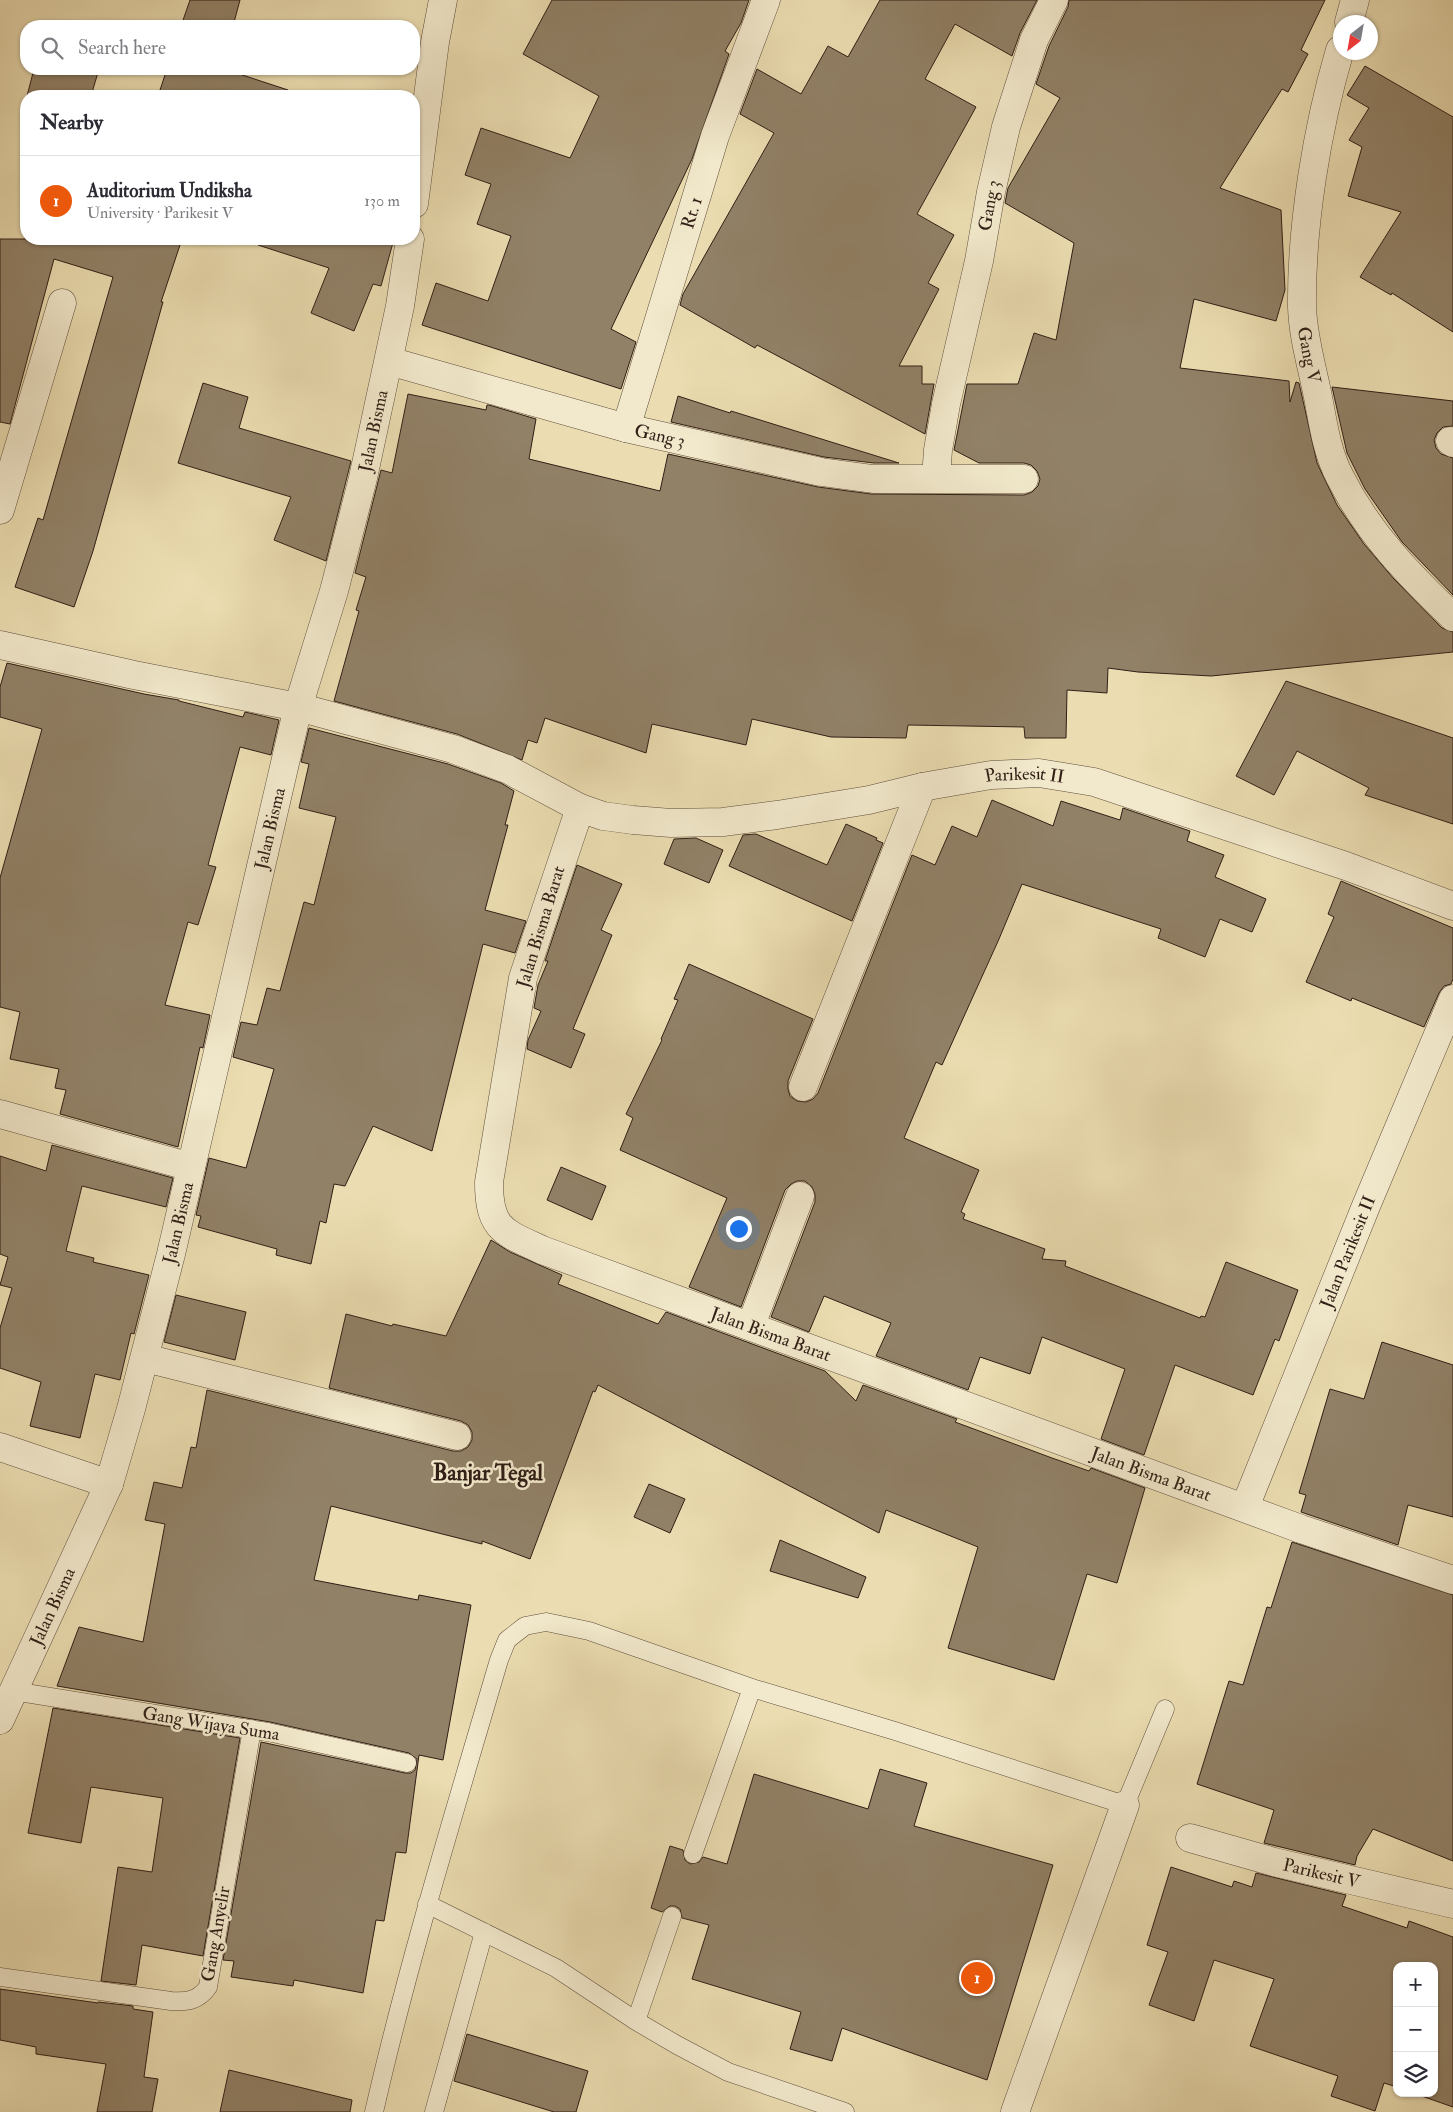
<!DOCTYPE html>
<html lang="en">
<head>
<meta charset="utf-8">
<style>
	body { margin:0; font-family:"IM FELL Double Pica",serif; background:#f7f7f7; color:#2b2b33 }
	.controls { position:absolute; right:15px; bottom:15px; display:grid; overflow:hidden; border-radius:10px; box-shadow:0 1px 4px #0004 }
	.controls button { width:45px; height:45px; display:grid; place-items:center; padding:0; border:0; border-bottom:1px solid #e1e1e2; background:#fff; color:#2b2b33; font:25px sans-serif }
	.compass { position:absolute; left:1333px; top:15px; width:45px; height:45px; border-radius:50%; background:#fff; box-shadow:0 1px 4px #0004; rotate:211deg }
	.you { position:absolute; left:738px; top:1228px; width:18px; height:18px; margin:-12px; border:4px solid #fff; border-radius:50%; background:#1a73e8; box-shadow:0 0 0 8px #1a73e833 }
	.badge { display:grid; place-items:center; width:32px; height:32px; border-radius:50%; background:#ea580c; color:#fff; font-size:16px; font-weight:700 }
	.pin { position:absolute; translate:-50% -50%; border:2px solid #fff; box-shadow:0 1px 5px #0006 }
	.list { margin:0; padding:0; list-style:none }
	h2 { display:flex; justify-content:space-between; align-items:center; height:65px; margin:0; padding:0 20px; font-size:21px }
	h2 small { font-size:16px; font-weight:400; color:#7c7c81 }
	.list li { display:grid; grid-template-columns:32px 1fr auto; gap:15px; align-items:center; box-sizing:border-box; height:90px; padding:0 20px; border-top:1px solid #e1e1e2 }
	.list b { display:block; font-size:19px; white-space:nowrap }
	.list p { margin:0; font-size:16px; white-space:nowrap; color:#7c7c81 }
	.list em { font-size:16px; font-style:normal; color:#7c7c81 }
	.icon { flex:none; width:28px; height:28px; fill:none; stroke:currentColor; stroke-width:2; stroke-linecap:round; stroke-linejoin:round }
	.map { position:relative; flex:none; width:1453px; height:2112px; overflow:hidden }
	.search { position:absolute; background:#fff; box-shadow:0 1px 4px #0004; left:20px; top:20px; width:400px; height:55px; display:flex; align-items:center; gap:12px; box-sizing:border-box; padding:0 18px; border-radius:20px; color:#7c7c81; font-size:19px }
	.panel { position:absolute; background:#fff; box-shadow:0 1px 4px #0004; left:20px; top:90px; width:400px; height:155px; border-radius:20px }
	.map>svg:first-child { display:block }
</style>
</head>
<body>
<div class="map">
<svg width="1453" height="2112" viewBox="0 0 1453 2112">
	<rect width="100%" height="100%" fill="#ebddb1"/>
	<filter id="stains"><feTurbulence type="fractalNoise" baseFrequency=".004" numOctaves="4"/><feColorMatrix values="0 0 0 0 .2 0 0 0 0 .09 0 0 0 0 .02 0 0 0 .5 -.17"/></filter>
	<radialGradient id="worn" r=".72"><stop offset=".6" stop-color="#630" stop-opacity="0"/><stop offset="1" stop-color="#630" stop-opacity=".3"/></radialGradient>
	<path fill="#918167" stroke="#301e16" d="M190,0h50l-7,26h-52z
		M552,0h197l-8,23 -16,28 4,3 -37,105 -81,170 25,13 -15,47 -199,-64 14,-42 52,18 23,-65 -34,-12 14,-40 -26,-9 16,-47 89,30 29,-62 -76,-42z
		M880,0h157l-17,33 -8,23 -57,-32 -30,55 51,28 -59,107 37,21 -26,48 11,6 -40,77h23v18h12l-9,50 -168,-89 -2,3 -75,-43 3,-11 91,-161 -34,-19 17,-45 44,25 27,-48 20,11z
		M1069,0h256l-24,50 7,4 -20,38 -6,-3 -62,99 61,22 4,80 -9,31 -82,-22 -14,69 109,13 1,21 6,-20 3,1 18,80 20,42 27,39 30,35 48,49 11,4v20l-242,24 -73,-4 -30,-4 -1,25 -40,-3 -1,48h-41l-1,-11 -116,-2 -2,13 -75,-1 -79,-18 -6,26 -94,-21 -6,29 -101,-35 -8,25 -9,-3 -6,20 -65,-26 -123,-33 25,-90 -3,-1 10,-33 -11,-4 26,-103 11,3 16,-79 78,16 1,-5h2l47,14 -7,40 131,32 8,-37 150,33 53,7 153,1 8,-3 6,-6 2,-7 -3,-8 -6,-6 -7,-2h-45l-25,-13 13,-66h51l16,-51 22,7 18,-97 -69,-40 3,-15 52,-90 -24,-14 13,-38 19,-39z
		M1365,66l88,51v215l-61,-39 -1,2 -31,-18 41,-65 -53,-16 14,-49 -13,-7 20,-32 -22,-13z
		M34,69h65l-8,27h-64z
		M167,69h57l64,21 -1,6h-129z
		M0,239h182l-21,63h2l-70,249 -19,56 -59,-20 23,-69 5,2 70,-243 -59,-18 -44,165 -10,-2z
		M259,239h135l-13,47 -8,-2 -19,47 -43,-18 18,-45 -71,-23z
		M203,383l45,14 -9,31 112,33 -25,100 -52,-21 17,-43 -113,-34z
		M1332,387l121,14v25l-10,1 -6,6 -3,7 2,8 5,6 12,4v137l-51,-53 -37,-53 -18,-36z
		M678,396l52,17 1,-2 168,52h-25l-50,-6 -153,-35z
		M7,663l137,31 35,6v1l64,16 2,-5 34,8 -8,35 -31,-8 -32,118 8,2 -18,58 -10,-3 -23,83 45,10 -7,33 -3,-1 -22,100 -118,-33 6,-24 -11,-2 4,-19 -49,-10 10,-47 -20,-5v-129l42,-149 -42,-12v-30z
		M1286,681l167,57v86l-88,-29 4,-7 -72,-37 -23,44 -38,-19z
		M309,728l139,36 53,19 13,8 -9,34h3l-23,85 41,11 -11,32 -32,-9 -51,207 -59,-25 -28,60 -11,-2 -8,39 -6,-2 -9,43 -35,-9 1,-6 -79,-22 3,-11 -5,-1 13,-57 37,10 28,-99 -41,-12 8,-35 16,3 10,-37 13,3 24,-89 10,3 22,-88 -37,-9 10,-44 -8,-2z
		M992,800l61,26 8,-25 59,19 3,-12 67,23 -3,10 37,14 -9,22 51,22 -14,33 -32,-13 -15,38 -47,-19 3,-9 -139,-45 -23,55 -57,126 -6,-3 -32,76 75,32 -18,42 4,2 -2,5 82,30 -3,10 24,2 -1,5 135,52 1,-2 4,1 21,-55 72,28 -19,51 -4,-2 -22,56 -78,-30 -31,90 -43,-16 24,-70 -83,-32 -12,37 -50,-17 -12,33 -92,-34 15,-33 -67,-27 -15,36 -38,-15 44,-115v-8l-3,-7 -7,-6h-8l-6,3 -6,6 -44,117 -52,-20 38,-89 -107,-48 13,-32 -7,-4 36,-74 -1,-1 17,-39 -4,-1 15,-35 124,55 -25,62v8l2,7 7,5 9,1 7,-3 5,-6 94,-238 23,10 17,-39 25,11z
		M846,824l31,14 -1,2 7,3 -31,78 -123,-55 14,-31 13,-1 71,31z
		M696,838l27,12 -14,33 -45,-19 10,-25z
		M577,865l45,19 -21,46 11,5 -39,94 12,5 -14,34 -44,-19 1,-9 13,-29 -7,-3 4,-23 10,-24h-3z
		M1341,881l112,47v51l-2,5 -7,2 -5,7 -15,34 -72,-29 -1,3 -45,-19 28,-65 -6,-3z
		M52,1145l121,33 -7,29 -84,-21 -16,65 28,7 -1,4 56,13 -15,59 -3,-1 -11,47 -25,-6 -15,64 -50,-12 11,-44 -41,-14v-40l12,-40 -12,-3 8,-28 -8,-3v-98l46,15z
		M561,1167l45,19 -14,34 -45,-20z
		M491,1240l19,12 52,23 -4,9 100,40 8,-12 159,59 31,30 7,-16 94,34 -2,3 97,36 37,13 2,-3 54,20 -28,95 -30,-9 -33,106 -106,-32 30,-101 -92,-37 -7,23 -281,-148 -3,7 -2,-1 -63,168 -48,-18v3l-151,-38 -17,74 104,20 1,-5 52,10 -28,155 -24,-5 -13,98 -10,-1 -12,69 -8,-1 -13,73 -69,-13 -1,6 -62,-9 3,-16 -11,-1 38,-218 144,31h6l4,-3 2,-11 -8,-6 -139,-31 -213,-36 22,-59 64,15 22,-118 -20,-4 9,-38 28,6 9,-41 5,1 11,-58 246,61h8l7,-4 4,-7v-8l-4,-7 -7,-4 -132,-33 17,-74 46,12 1,-2 53,12z
		M176,1295l70,17 -11,48 -71,-18z
		M1382,1342l71,23v152l-45,-12 -10,40 -97,-33 5,-17 -7,-2 31,-104 34,10z
		M649,1484l36,15 -15,34 -36,-16z
		M780,1540l86,37 -8,21 -88,-27z
		M1292,1542l161,53v266l-80,-32 -16,27 -2,9 -91,-22 10,-33 -77,-26 32,-103 14,4 24,-78 4,1z
		M53,1708l187,30 -37,218 -61,-11 -6,40 -35,-4 17,-114 34,5 11,-74 -72,-11 -10,56 -53,-10z
		M880,1769l47,14 -13,43 139,39 -66,215 -145,-52 -10,33 -42,-12 11,-37 -109,-33 17,-54 -27,-7 -2,-9 -5,-3h-5l-8,6 -11,-4 19,-62 13,4 2,10 5,4 9,-2 4,-5 24,7 27,-90 114,35z
		M1171,1867l61,20 2,-6 18,6 4,-14 90,22 -4,11 65,22 2,-7 44,16v170l-40,-14h21v-127h-37v121l-13,-4 -9,28 -44,-15 7,-20 -88,-30 24,-67 -60,-19 -20,61 -45,-16 19,-53 -21,-7z
		M0,1989l98,14v-1l35,4v3l20,3 -9,65 14,2 -6,33h-55l9,-48 -70,-10v-7l-36,-7z
		M467,2034l121,37 -12,41h-22l-100,-31z
		M229,2070l123,30 -2,12h-130z"/>
	<g fill="none" stroke-linecap="round" stroke-linejoin="round">
		<defs>
			<path id="service" d="M13,1691l255,41 139,31
				M693,1854l59,-166
				M427,1904l129,64 80,53 41,24 51,27 117,40
				M0,1977l171,24c16,1 27,0 37,-14l44,-258
				M636,2021l36,-105
				M374,2112c35,-153 81,-302 125,-452l8,-20 18,-14 21,-4 43,9 163,57 143,43 230,74 40,-96
				M434,2112l50,-180"/>
			<g id="minor">
				<path d="M1349,22l6,-22"/>
				<path id="s1" d="M1340,50c-23,78 -39,176 -38,257 1,30 10,60 16,90 5,26 9,56 22,80 28,56 69,98 113,140"/>
				<path d="M414,204l21,-162 8,-42"/>
				<path id="s2" d="M389,361l237,67 195,44 52,7h151"/>
				<path id="s3" d="M626,428l89,-292 51,-136"/>
				<path d="M1450,441l3,2"/>
				<path id="s4" d="M936,478l2,-28 8,-46 33,-143 12,-69 15,-65 28,-87 20,-40"/>
				<path d="M0,510l62,-207"/>
				<path id="s5" d="M0,645l134,30 164,32 155,42 54,20 73,39 23,8 30,4 38,3 52,-1 54,-7 92,-15 53,-13 69,-12 48,-2 55,9 252,84 107,40"/>
				<path id="s6" d="M580,808l-57,170 -34,204c0,47 14,50 53,68l759,279 152,51"/>
				<path d="M803,1087l119,-300"/>
				<path d="M0,1114l191,53"/>
				<path d="M751,1325l49,-129"/>
				<path d="M145,1358l312,78"/>
				<path d="M0,1447l109,37"/>
				<path id="s7" d="M1245,1507l121,-301 87,-207"/>
				<path id="s8" d="M0,1720l109,-236 22,-75 40,-155 127,-547 36,-116 29,-113 37,-172 10,-67"/>
				<path id="s9" d="M1190,1838l84,24 179,42"/>
				<path d="M1015,2112l110,-307"/>
			</g>
		</defs>
		<use href="#service" stroke="#5f4e3d" stroke-width="19"/>
		<use href="#minor" stroke="#5f4e3d" stroke-width="29"/>
		<use href="#service" stroke="#f2e9cc" stroke-width="18"/>
		<use href="#minor" stroke="#f2e9cc" stroke-width="28"/>
	</g>
	<g text-anchor="middle" dominant-baseline="central" stroke-width="5" stroke-linejoin="round" paint-order="stroke">
		<g font-size="18" fill="#301e16" stroke="#f2e9cc">
			<text stroke="none"><textPath href="#s4" startOffset="278">Gang 3</textPath></text>
			<text stroke="none"><textPath href="#s3" startOffset="225">Rt. 1</textPath></text>
			<text stroke="none"><textPath href="#s1" startOffset="309">Gang V</textPath></text>
			<text stroke="none"><textPath href="#s8" startOffset="1346">Jalan Bisma</textPath></text>
			<text stroke="none"><textPath href="#s2" startOffset="281">Gang 3</textPath></text>
			<text stroke="none"><textPath href="#s5" startOffset="1056">Parikesit II</textPath></text>
			<text stroke="none"><textPath href="#s8" startOffset="935">Jalan Bisma</textPath></text>
			<text transform="translate(541 927) rotate(-73)">Jalan Bisma Barat</text>
			<text stroke="none"><textPath href="#s8" startOffset="530">Jalan Bisma</textPath></text>
			<text stroke="none"><textPath href="#s7" startOffset="275">Jalan Parikesit II</textPath></text>
			<text stroke="none"><textPath href="#s6" startOffset="725">Jalan Bisma Barat</textPath></text>
			<text stroke="none"><textPath href="#s6" startOffset="1130">Jalan Bisma Barat</textPath></text>
			<text stroke="none"><textPath href="#s8" startOffset="125">Jalan Bisma</textPath></text>
			<text transform="translate(211 1724) rotate(9)">Gang Wijaya Suma</text>
			<text stroke="none"><textPath href="#s9" startOffset="136">Parikesit V</textPath></text>
			<text transform="translate(216 1934) rotate(-80)">Gang Anyelir</text>
		</g>
		<g font-size="22" font-weight="bold" fill="#301e16" stroke="#f2e9cc">
			<text x="488" y="1473">Banjar Tegal</text>
		</g>
	</g>
	<rect width="100%" height="100%" filter="url(#stains)"/>
	<rect width="100%" height="100%" fill="url(#worn)"/>
</svg>
<div class="controls">
<button>+</button>
<button>−</button>
<button><svg class="icon" aria-label="layers" viewBox="0 0 24 24"><path d="M12 4l9 5-9 5-9-5zM3 14l9 5 9-5"/></svg></button>
</div>
<svg class="compass" viewBox="-18 -18 36 36"><path d="M0-13l5 13h-10z" fill="#e53935"/><path d="M0 13l5-13h-10z" fill="#7c7c81"/></svg>
<div class="you"></div>
<div class="pin badge" style="left:977px;top:1978px">1</div>
<div class="search"><svg class="icon" aria-label="search" viewBox="0 0 24 24"><circle cx="10" cy="10" r="6"/><path d="M15 15l6 6"/></svg>Search here</div>
<section class="panel">
<h2>Nearby<small></small></h2>
<ul class="list">
<li><span class="badge">1</span><div><b>Auditorium Undiksha</b><p>University · Parikesit V</p></div><em>130 m</em></li>
</ul>
</section>
</div>
</body>
</html>
